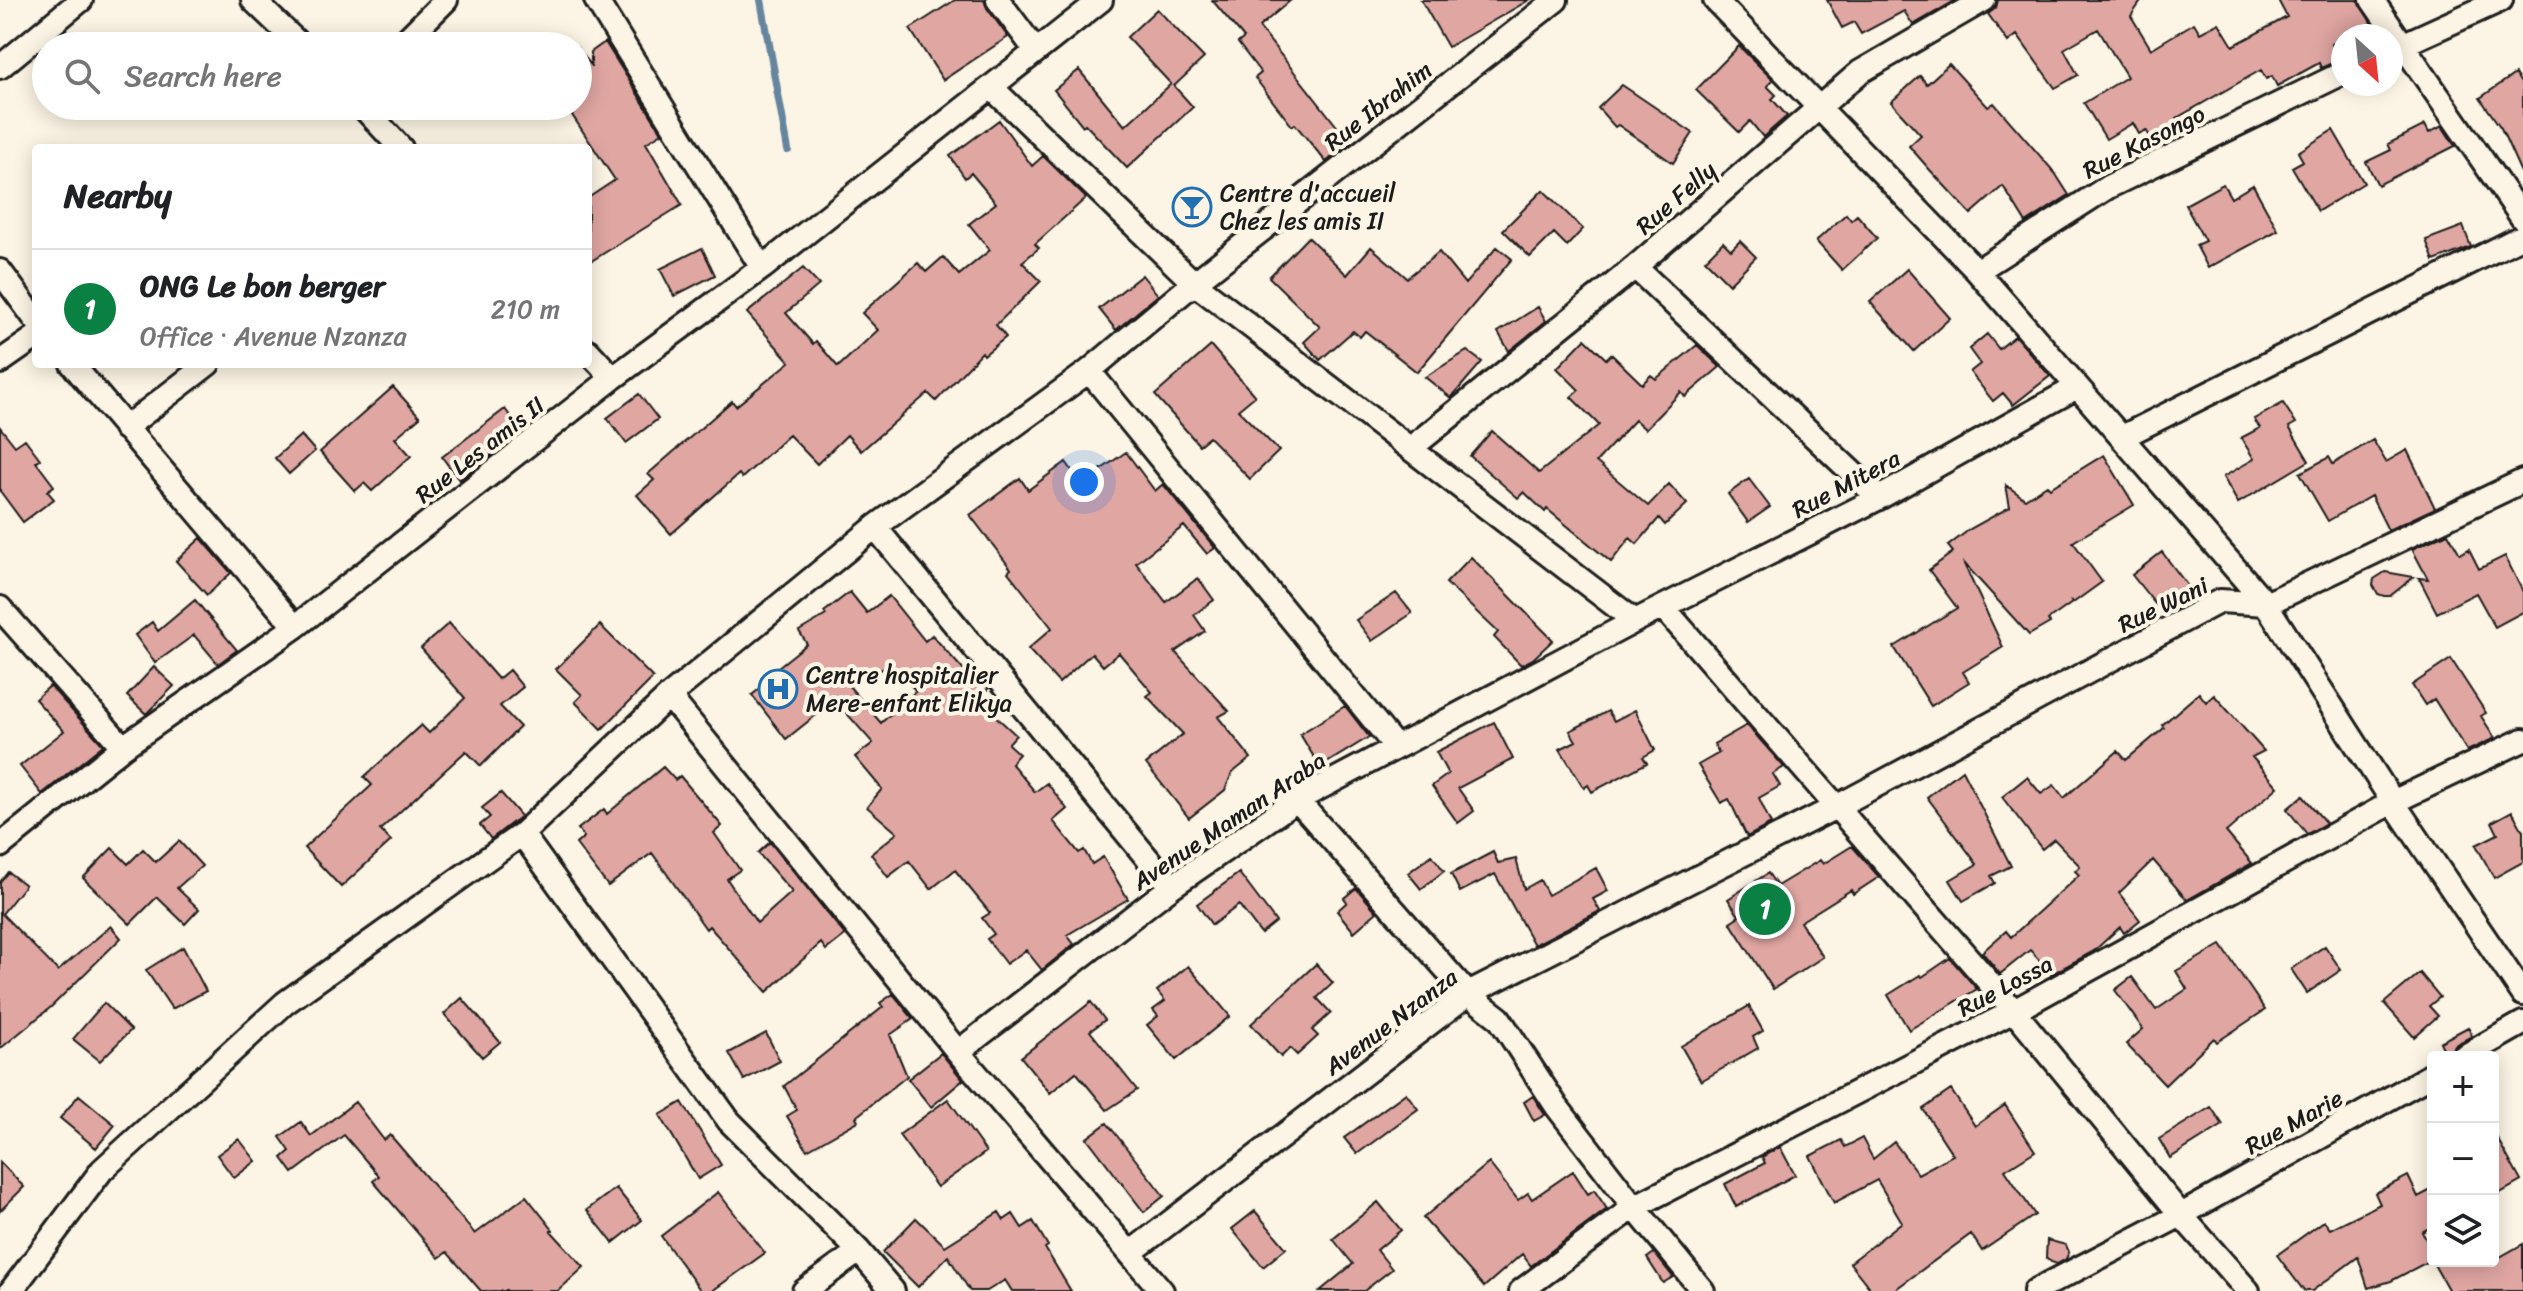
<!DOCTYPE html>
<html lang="en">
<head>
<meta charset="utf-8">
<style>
	body { margin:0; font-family:Sriracha,sans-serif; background:#f6f6f6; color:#202124 }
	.controls { position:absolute; right:24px; bottom:24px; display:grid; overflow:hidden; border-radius:8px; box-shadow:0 4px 20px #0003 }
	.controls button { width:72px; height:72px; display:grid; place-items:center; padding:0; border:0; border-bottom:2px solid #e0e0e0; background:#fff; color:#202124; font:40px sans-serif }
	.compass { position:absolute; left:2331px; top:24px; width:72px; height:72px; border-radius:50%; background:#fff; box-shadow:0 4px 20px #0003; rotate:153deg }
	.you { position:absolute; left:1084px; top:482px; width:28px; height:28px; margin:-20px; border:6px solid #fff; border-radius:50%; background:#1a73e8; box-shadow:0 0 0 12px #1a73e833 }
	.badge { display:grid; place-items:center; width:52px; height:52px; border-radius:50%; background:#0b8043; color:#fff; font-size:26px; font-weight:700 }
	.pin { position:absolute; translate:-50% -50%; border:4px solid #fff; box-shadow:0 2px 8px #0006 }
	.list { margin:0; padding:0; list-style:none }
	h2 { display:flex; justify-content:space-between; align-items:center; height:104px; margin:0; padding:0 32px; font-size:34px }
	h2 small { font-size:26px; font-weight:400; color:#757577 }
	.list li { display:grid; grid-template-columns:52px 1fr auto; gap:24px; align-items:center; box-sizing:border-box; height:120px; padding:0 32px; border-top:2px solid #e0e0e0 }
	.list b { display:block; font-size:30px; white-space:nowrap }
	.list p { margin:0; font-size:26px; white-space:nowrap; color:#757577 }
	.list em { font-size:26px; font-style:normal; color:#757577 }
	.icon { flex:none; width:44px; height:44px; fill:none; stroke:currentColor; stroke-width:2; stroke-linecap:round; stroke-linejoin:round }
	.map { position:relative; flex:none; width:2523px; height:1291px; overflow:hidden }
	.search { position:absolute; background:#fff; box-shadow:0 4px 20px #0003; left:32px; top:32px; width:560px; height:88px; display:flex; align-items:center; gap:20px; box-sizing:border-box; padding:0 28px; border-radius:44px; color:#757577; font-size:30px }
	.panel { position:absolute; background:#fff; box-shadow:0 4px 20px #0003; left:32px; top:144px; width:560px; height:224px; border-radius:8px }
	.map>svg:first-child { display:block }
</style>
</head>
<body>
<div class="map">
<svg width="2523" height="1291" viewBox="0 0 2523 1291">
	<rect width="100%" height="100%" fill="#fcf5e5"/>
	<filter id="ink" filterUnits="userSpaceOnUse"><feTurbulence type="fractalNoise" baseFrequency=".0125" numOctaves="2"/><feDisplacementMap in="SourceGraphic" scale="16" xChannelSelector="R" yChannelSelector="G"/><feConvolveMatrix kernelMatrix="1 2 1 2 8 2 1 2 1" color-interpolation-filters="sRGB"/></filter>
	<g filter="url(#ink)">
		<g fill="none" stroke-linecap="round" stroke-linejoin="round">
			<path stroke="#65859e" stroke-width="8" d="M761,0l27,150"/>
		</g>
		<path fill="#e0a6a2" stroke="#1c1c1c" stroke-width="2" fill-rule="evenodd" d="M955,0h29l3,8 21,29 -65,43 -33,-51z
			M1212,0h79l-32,27 91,116 -24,19 -31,-38 -3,2 -37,-48 6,-5 -23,-30 6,-5z
			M1421,0h108l-81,47z
			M1827,0h129l-43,25 -9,-14 -43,23 -7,-12 -12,6z
			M1998,0h144l-11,16 20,33 43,-26 6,10 19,-10 14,23 54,-29 -9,-17h80l14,24 -29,12v3l-11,5 7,16 -18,8 -2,-5 -42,23 -5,-10 -6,3 -5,-9 -84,48 9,16 -29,14 -11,-18 -7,4 -6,-11 -27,16 -22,-36 43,-26 -29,-48 -34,20 14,26 -23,13 -38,-53 -9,7 -20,-28 8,-6z
			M1157,9l47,49 -30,28 19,21 -66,61 -42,-44 -2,2 -29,-36 25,-20 46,56 46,-42 -44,-47z
			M605,42l57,91 -16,10 36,62 -94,58v-65l27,-18 -45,-68 8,-5v-58l13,16v-13z
			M1739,46l34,34 -6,6 9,9 -4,4 15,17 -24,21 -13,-16 -11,11 -43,-42z
			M1949,64l39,43 6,-4 61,70 14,22 -43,28 -23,-37 -32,28 -41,-44 -21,-24 12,-11 -30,-33 29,-26 7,8z
			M2515,74l8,12v91l-22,-49 -21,-30z
			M1622,85l71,48 -20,30 -55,-38 -3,2 -17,-19z
			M999,120l33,46 11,-10 43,42 -51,46 4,4 -17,14 19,19 -45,44 10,12 -22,18 -2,-3 -46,49 -8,-8 -67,58 -14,-16 -30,29 -28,-29 -47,43 -3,-4 -68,60 -34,-39 17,-15 -6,-6 84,-73 4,5 54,-44 -43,-49 56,-45 16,17 -33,28 27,31 3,-3 22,26 40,-37 -16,-17 56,-50 8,9 17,-15 16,18 31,-25 -21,-26 27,-21 -25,-30 -6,5 -15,-22z
			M2425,125l4,8 13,-7 13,20 -77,39 -12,-23 25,-12 -3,-6z
			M2333,130l31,53 -46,28 -26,-44 11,-6 -5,-9z
			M2223,184l8,14 22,-13 25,45 -70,38 -12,-23 9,-4 -20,-36z
			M1543,190l40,39 -16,17 -13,-13 -24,24 -27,-27z
			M1846,214l5,6 6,-5 20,23 -35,32 -26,-29z
			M2463,226l8,21 -37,14 -8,-21z
			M1308,237l39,38 24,-28 36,31 32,-26 26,32 32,-37 15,12 -95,113 -52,-41 -5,6 -7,-6 -33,29 -16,-18 16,-15 -51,-50z
			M1740,241l16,16 -27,27 -24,-24 18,-18 8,8z
			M702,248l13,27 -41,21 -14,-27z
			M1907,269l43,49 -36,33 -44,-49z
			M1142,275l16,20 -42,35 -17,-21z
			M1538,307l8,14 -37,30 -11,-19z
			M1987,334l12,15 16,-13 35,40 -37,29 -10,-12 -10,8 -23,-29 10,-8 -11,-15z
			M1585,339l21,20 5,-5 31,30 9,-9 5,4 41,-34 23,22 -35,30 -4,-5 -36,37 -10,-9 -39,42 52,44 21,-22 18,20 -22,21 -6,-7 -22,26 -7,-6 -19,24 -64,-53 -2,3 -21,-20 -6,6 -48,-42 22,-25 47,42 60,-48 -28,-28 8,-7 -22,-22z
			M1211,346l44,50 -17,14 41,41 -29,28 -41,-42 -10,8 -44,-50z
			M1467,351l15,11 -31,36 -26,-21z
			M393,387l27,30 -25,21 16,18 -39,35 -8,-8 -9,8 -35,-39z
			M639,394l19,25 -32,24 -19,-25z
			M2283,403l13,20 -7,4 20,34 -71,42 -15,-26 31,-18 -13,-21 19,-10 -6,-9z
			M505,409l17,23 -63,48 -17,-23z
			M0,427l15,19 10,-7 15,20 -4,3 18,24 -7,5 7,8 -31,23 -23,-31z
			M301,435l14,16 -26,23 -14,-16z
			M2373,440l13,22 21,-12 28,58 -47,22 -17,-34 -43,25 -28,-48 29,-16 4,7z
			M1126,452l29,39 8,-7 52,64 -8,6 -23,-28 -48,37 30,39 32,-24 16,22 -20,15 11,16 -30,21 54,59 -11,6 33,41 -19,15 -7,17 -36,28 -43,-54 37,-30 -36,-38 5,-4 -33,-39 -16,13 -11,-13 -33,30 -31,-34 24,-21 -44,-56 3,-3 -41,-54 50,-37 8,12 38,-28 10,14 12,-8 5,7z
			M2104,455l30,50 -61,37 29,40 -29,21 -3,-3 2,3 -24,17 2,3 -21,12 -66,-73 40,85 -40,25 6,10 -38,24 -37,-59 63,-39 -28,-38 24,-18 -5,-6 22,-17 40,-22 -4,-22 19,14 22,-14 3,3z
			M1749,479l21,28 -22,15 -20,-28z
			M2448,533l12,21 9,-5 10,20 26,-13 18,36v20l-28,15 -19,-34 -39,20 -18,-35 9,1 -16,-30z
			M201,538l30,35 -24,22 -31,-34z
			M2162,552l28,37 -10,7 6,7 -22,12 -32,-40z
			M1471,557l82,83 -20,19 -12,6 -27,-28 4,-5 -52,-49z
			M2385,572l29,5 -24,19h-6l-6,-2 -5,-9 1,-6z
			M850,592l17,21 22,-17 36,45 7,-6 35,39 6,-5 16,19 -12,11 39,36 -8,9 11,10 -8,9 24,29 12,-9 20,26 -14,12 26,32 5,-3 8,14 11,-7 25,42 -61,36 7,9 -32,26 -16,-20 -20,14 -19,-25 7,-5 -12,-16 8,-5 -35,-43 -24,19 -22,-28 -21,16 -17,-23 26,-21 -30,-26 15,-18 -27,-32 18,-14 -38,-43 -49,39 -34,-44 15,-12 -4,-4 44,-35 -8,-13 27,-16 -2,-3zM892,664l24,27 -35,32 -32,-37z
			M1396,593l16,20 -40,28 -16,-21z
			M195,600l42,50 -19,14 -24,-29 -39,28 -20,-28 17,-13 6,9z
			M449,623l49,56 11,-9 14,17 -23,19 20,21 -39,39 -15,-15 -86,79 11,11 -50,46 -37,-39 68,-63 -8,-8 57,-52 8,8 36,-35 -44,-50z
			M600,625l53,53 -51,51 -27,-27 7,-7 -26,-26z
			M2451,659l35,54 -5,3 14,22 -28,13 -33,-52 -9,6 -13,-20z
			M154,667l20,19 -28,28 -19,-18z
			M50,686l53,59 -61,49 -22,-28 44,-35 -29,-32z
			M2199,693l7,9 8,-7 50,56 -12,6 26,30 -52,45 26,31 -65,37 -34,-40 -34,33 21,27 -16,13 -4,-6 -26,24 -42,23 -22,-24 -30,24 -18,-22 24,-21 5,6 68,-62 -4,-4 5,-5 -26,-27 -12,10 -40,-52 25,-20 14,17 13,-9 10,13 54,-47 8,9 38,-32 -2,-3z
			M1345,706l24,31 -49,30 -20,-33z
			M1635,710l20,40 -12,7 4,6 -55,29 -4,-7 -4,3 -24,-39 16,-8 -6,-10 38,-20 6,10z
			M1494,722l19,37 -55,29 16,23 -16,12 -26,-37 16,-12 -12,-22z
			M1747,725l37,42 -11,7 7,12 -21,12 12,26 -24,13 -18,-38 -8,4 -23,-38 21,-12 -5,-9z
			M663,767l12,13 5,-4 42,50 -8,7 26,37 -13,9 30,44 35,-31 -34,-39 12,-11 75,93 -19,15 -5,-7 -54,49 -58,-66 -3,3 -54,-76 -44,33 -32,-42 8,-7 -6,-8 26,-20 3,5z
			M1962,770l49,96 -20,10 4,7 -32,18 -13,-21 27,-16 -50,-67z
			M501,793l20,23 -30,23 -11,-14 10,-8 -8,-9z
			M2303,796l23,27 -19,11 -20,-25z
			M2512,811l11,20v31l-29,16 -18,-33 22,-11 -6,-12z
			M179,841l23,25 -25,22 22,21 -14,15 -28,-27 -27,27 -47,-46 29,-30 16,16 15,-15 13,13z
			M1852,846l27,31 -26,17 -2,-4 -51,32 23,35 -50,32 -43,-67 9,-6 -11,-17 40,-26 9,13 43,-26 3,4z
			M1493,852l5,11 18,-4 8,30 16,-9 8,15 48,-27 12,23 -15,8 7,12 -66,34 -39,-71 -35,18 -9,-18z
			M1432,855l12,16 -23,18 -13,-16z
			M8,872l17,13 -23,29 56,57 53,-45 10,12 -70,69 -51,42v-167z
			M1239,873l37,49 -15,12 -22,-29 -27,20 -15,-21z
			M1356,888l21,24 -23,20 -17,-21 10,-9 -3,-4z
			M2221,945l44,65 -48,32 -3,-4 -49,47 -39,-41 17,-15 -28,-39 17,-13 24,33 31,-21 -11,-18z
			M2325,946l16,24 -34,23 -16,-24z
			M183,947l23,44 -34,18 -26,-39z
			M1950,958l27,31 -68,41 -21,-35 32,-20 2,2z
			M1316,964l17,19 -16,15 14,15 -19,17 6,6 -21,19 -7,-7 -9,9 -30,-33z
			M1188,966l42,50 -54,44 -29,-35 11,-9 -5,-6 12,-9 -8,-10z
			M2420,973l20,24 -11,9 9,10 -24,21 -30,-34z
			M893,994l20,25 -23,16 17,41 -51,41 2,4 -51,29 -20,-34 10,-6 -13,-24 99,-79 -3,-4z
			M462,998l38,44 -18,15 -38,-43z
			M1091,1002l14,18 -15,11 47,59 -30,20 -31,-38 -26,21 -29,-36z
			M104,1003l27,27 -31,31 -27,-22z
			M1749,1006l14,25 -10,6 5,11 -57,33 -20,-35z
			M2468,1027l4,9 -17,9 -8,12 -7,-15z
			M766,1033l14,28 -36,19 -15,-27z
			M941,1053l22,27 -32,27 -23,-28z
			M1951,1090l24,36 30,-21 30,46 -30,19 30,45 -53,36 -11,-17 -78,57h-21l-22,-28 52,-41 -25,-42 -43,23 -24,-47 31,-16 4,7 17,-9 11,21 21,-17 24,32 35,-19 -30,-46z
			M1406,1093l12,16 -61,45 -13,-16z
			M79,1095l36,30 -19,23 -36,-30z
			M1533,1096l12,19 -11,6 -10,-19z
			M948,1099l38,53 -49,35 -38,-52z
			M355,1102l29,38 6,-5 85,99 51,-38 27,34 -2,1 33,36 -26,24h-77l-34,-39 -8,6 -66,-77 6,-5 -35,-41 -51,38 -11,-15 8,-7 -10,-14 21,-15 10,14z
			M682,1102l39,63 -23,14 -38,-64z
			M2211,1107l12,18 -53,33 -11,-19z
			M1107,1123l57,73 -20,16 -57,-74z
			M2493,1131l28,50 -28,16z
			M239,1139l17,22 -22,17 -17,-23z
			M1780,1147l15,28 -59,32 -11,-23 40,-21 -3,-6z
			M0,1162l24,25 -24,24z
			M1489,1163l29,37 10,-7 4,6 41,-28 15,23 6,-4 13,19 -76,57 -9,-12 -38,33 -61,-69z
			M2408,1176l10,21 15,-8v37l-11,6 11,20v7l-42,22 -23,7 -10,-31 -46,34h-8l-27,-36 47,-34 6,8 50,-25 -5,-11z
			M616,1188l26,32 -29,23 -26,-33z
			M718,1192l47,61 -53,38h-11l-40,-55z
			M1378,1202l23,28 -24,20 15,19 -28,22h-44l33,-27 -20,-25z
			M1255,1211l31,37 -23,19 -31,-38z
			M999,1212l5,8 9,-6 9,14 11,-7 15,25 -3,2 26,43h-59l-7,-11 -18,11h-17l-22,-35 -30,31 -35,-35 33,-34 29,28z
			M2047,1240l19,5 3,7 -3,7 -9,5 -6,-2 -5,-5z
			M2523,1244v47h-74l-17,-30h61l3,-5 2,2z
			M1654,1253l19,24 -10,6 -16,-25z"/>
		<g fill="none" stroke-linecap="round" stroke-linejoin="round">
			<defs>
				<path id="street" d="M253,0l48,46
					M596,0l166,268
					M998,0l38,51
					M1715,0l262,271 289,333 127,198 130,192
					M2372,0l151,219
					M400,46l46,-46
					M2391,50l110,-50
					M0,67l81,-67
					M991,87l203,196 441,338
					M362,106l39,42
					M1635,267l244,231
					M0,271l36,49
					M1977,271l131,-84 235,-114
					M588,351l25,27
					M0,362l36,-25
					M72,364l223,263
					M1089,371l306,375
					M125,428l83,-64
					M2122,437l401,-201
					M1411,448l224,-181 225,-195 124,-72
					M875,527l296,360
					M1663,607l351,404 167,204 67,76
					M0,608l123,139
					M669,696l289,356 204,239
					M1297,800l171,194 31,24 58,89 77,100 69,84
					M522,834l207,287 130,130 34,40
					M0,846l123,-99 172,-120 318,-249 149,-110 339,-268
					M958,1052l213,-165 126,-87 338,-179 244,-123 198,-111
					M2463,1057l60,-34
					M1130,1253l338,-259 368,-187 384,-206 46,3 257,-123
					M11,1291l91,-121 183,-167 237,-169 147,-138 206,-169 214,-156 105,-88 362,-283
					M804,1291l55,-40
					M1521,1291l113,-84 380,-196 379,-209 130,-62
					M2035,1291l146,-76 252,-141"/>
			</defs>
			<use href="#street" stroke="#1c1c1c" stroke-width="28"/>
			<use href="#street" stroke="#fcf5e5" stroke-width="22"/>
		</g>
	</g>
	<defs>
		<symbol id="bar-ring" viewBox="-11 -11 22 22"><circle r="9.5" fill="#fcf5e5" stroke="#1f6fb2" stroke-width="1.5"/><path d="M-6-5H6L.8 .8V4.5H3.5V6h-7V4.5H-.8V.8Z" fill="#1f6fb2"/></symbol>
		<symbol id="hospital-ring" viewBox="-11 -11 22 22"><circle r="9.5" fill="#fcf5e5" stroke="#1f6fb2" stroke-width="1.5"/><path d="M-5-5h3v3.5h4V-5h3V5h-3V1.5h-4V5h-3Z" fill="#1f6fb2"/></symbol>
	</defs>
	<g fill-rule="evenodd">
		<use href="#bar-ring" x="1170" y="185" width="44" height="44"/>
		<use href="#hospital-ring" x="756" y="667" width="44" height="44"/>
	</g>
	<g text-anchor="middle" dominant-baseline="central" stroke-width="8" stroke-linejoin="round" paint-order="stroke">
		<g font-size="24" fill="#1c1c1c" stroke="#fcf5e5">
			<text transform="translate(1378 106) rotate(-38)">Rue Ibrahim</text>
			<text transform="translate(2144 142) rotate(-27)">Rue Kasongo</text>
			<text transform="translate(1676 198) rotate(-41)">Rue Felly</text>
			<text transform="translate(480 450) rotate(-38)">Rue Les amis II</text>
			<text transform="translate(1846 484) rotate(-28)">Rue Mitera</text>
			<text transform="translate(2163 605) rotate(-26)">Rue Wani</text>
			<text transform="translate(1229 821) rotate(-34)">Avenue Maman Araba</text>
			<text transform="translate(2005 986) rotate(-28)">Rue Lossa</text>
			<text transform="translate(1391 1022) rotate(-37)">Avenue Nzanza</text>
			<text transform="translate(2294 1122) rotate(-29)">Rue Marie</text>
		</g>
		<g font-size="24" fill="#1c1c1c" stroke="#fcf5e5" text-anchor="start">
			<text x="1220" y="193">Centre d'accueil<tspan x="1220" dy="28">Chez les amis II</tspan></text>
			<text x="806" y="675">Centre hospitalier<tspan x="806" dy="28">Mere-enfant Elikya</tspan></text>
		</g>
	</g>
</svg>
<div class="controls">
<button>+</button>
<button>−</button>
<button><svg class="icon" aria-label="layers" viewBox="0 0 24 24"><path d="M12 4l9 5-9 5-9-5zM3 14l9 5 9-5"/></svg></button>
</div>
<svg class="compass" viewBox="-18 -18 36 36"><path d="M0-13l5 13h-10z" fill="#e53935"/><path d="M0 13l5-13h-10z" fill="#757577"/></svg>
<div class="you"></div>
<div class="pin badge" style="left:1765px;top:909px">1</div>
<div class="search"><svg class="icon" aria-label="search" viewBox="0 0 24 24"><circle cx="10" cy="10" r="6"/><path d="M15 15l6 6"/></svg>Search here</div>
<section class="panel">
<h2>Nearby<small></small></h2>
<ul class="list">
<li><span class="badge">1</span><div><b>ONG Le bon berger</b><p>Office · Avenue Nzanza</p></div><em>210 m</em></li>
</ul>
</section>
</div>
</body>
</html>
